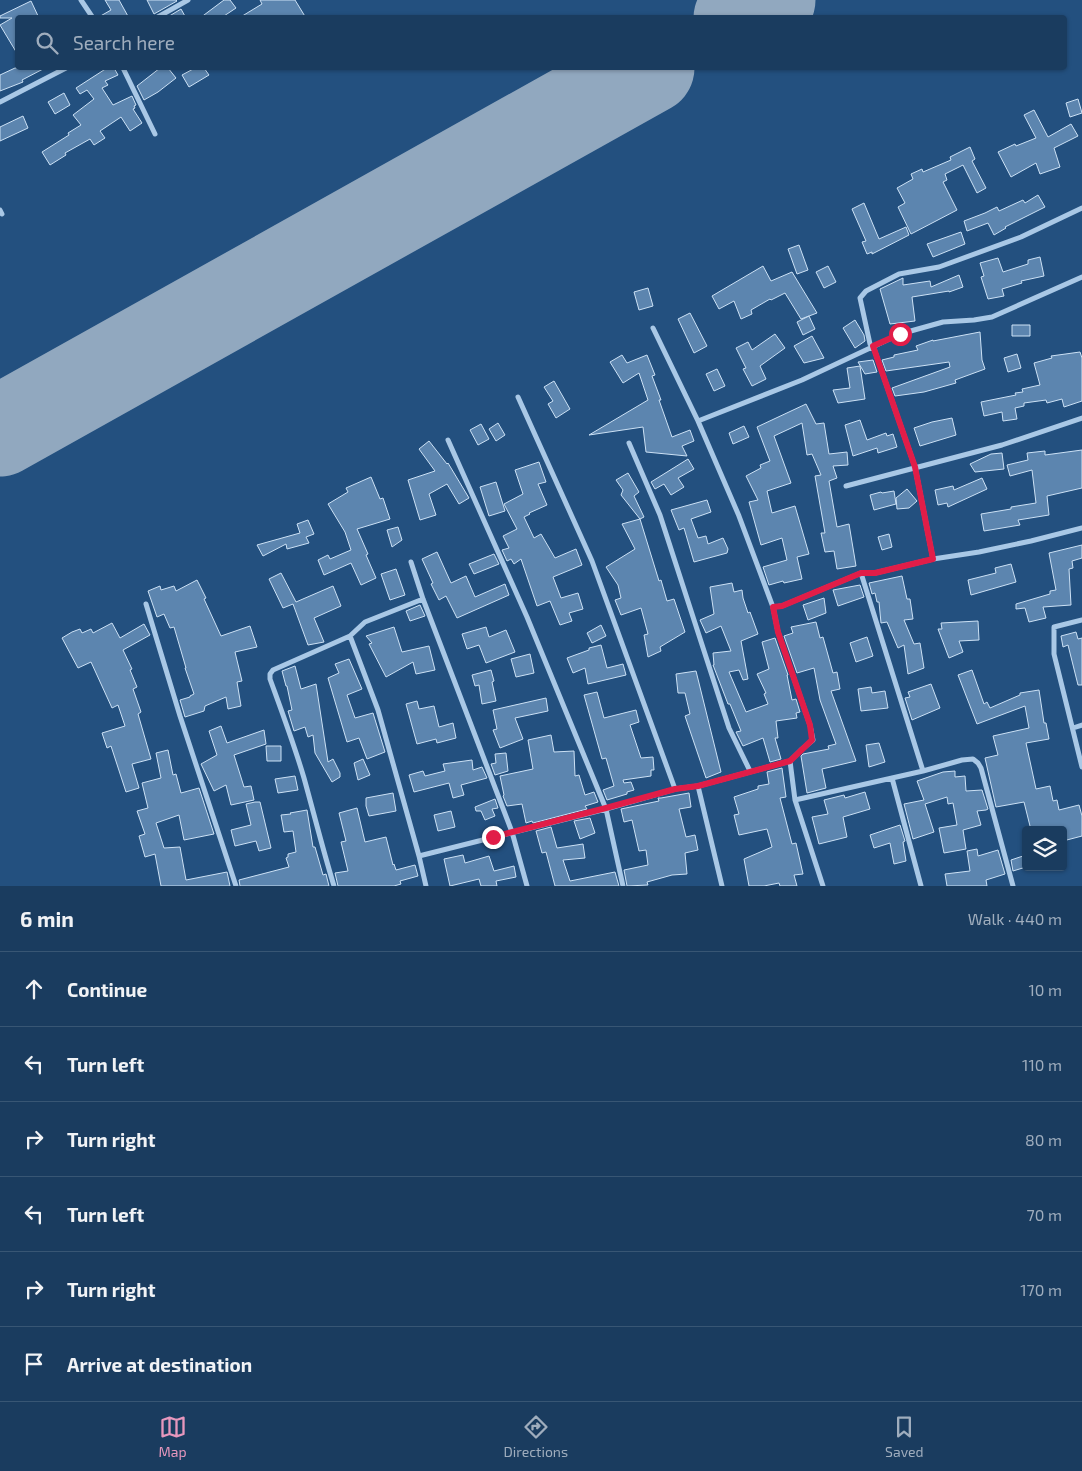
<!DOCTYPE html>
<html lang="en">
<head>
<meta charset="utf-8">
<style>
	body { margin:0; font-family:"Exo 2",sans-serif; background:#234365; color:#f1f3f6 }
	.controls { position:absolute; right:15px; bottom:15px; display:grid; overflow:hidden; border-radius:5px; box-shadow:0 1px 4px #0004 }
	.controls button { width:45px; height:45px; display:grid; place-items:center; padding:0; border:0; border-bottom:1px solid #385674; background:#1a3c5f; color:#f1f3f6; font:25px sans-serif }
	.stop { position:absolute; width:15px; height:15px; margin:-11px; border:4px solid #e11d48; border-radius:50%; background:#fff }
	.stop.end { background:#e11d48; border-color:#fff; box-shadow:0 1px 5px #0008 }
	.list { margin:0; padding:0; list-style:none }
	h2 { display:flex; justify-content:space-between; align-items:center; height:65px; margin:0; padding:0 20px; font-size:21px }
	h2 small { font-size:16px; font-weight:400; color:#9fadbd }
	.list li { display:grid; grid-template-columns:32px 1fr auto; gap:15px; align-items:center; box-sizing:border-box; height:75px; padding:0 20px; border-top:1px solid #385674 }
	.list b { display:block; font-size:19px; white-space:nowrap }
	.list em { font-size:16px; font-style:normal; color:#9fadbd }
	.icon { flex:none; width:28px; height:28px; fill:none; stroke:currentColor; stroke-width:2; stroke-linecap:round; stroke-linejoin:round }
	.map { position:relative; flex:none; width:1082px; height:886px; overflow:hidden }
	.search { position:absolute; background:#1a3c5f; box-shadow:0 1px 4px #0004; left:15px; right:15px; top:15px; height:55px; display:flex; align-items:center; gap:12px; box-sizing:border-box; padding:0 18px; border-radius:5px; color:#9fadbd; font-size:19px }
	.sheet { height:515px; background:#1a3c5f }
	nav { display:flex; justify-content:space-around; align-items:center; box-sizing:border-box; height:70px; border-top:1px solid #385674; background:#1a3c5f; font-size:14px; color:#9fadbd }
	nav a { display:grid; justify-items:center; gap:2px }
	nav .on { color:#e797bd }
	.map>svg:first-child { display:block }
</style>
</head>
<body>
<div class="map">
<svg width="1082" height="886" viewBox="0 0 1082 886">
	<rect width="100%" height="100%" fill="#23507f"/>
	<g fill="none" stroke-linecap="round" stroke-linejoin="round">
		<path stroke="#91a8bf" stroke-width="91" d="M739,18l31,-18
			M0,431l649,-363"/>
	</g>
	<path fill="#5c85af" stroke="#cce1f5" d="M105,0h14l10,18h-32l14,-8z
		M147,0h29l1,1 -23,13z
		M224,0h6l6,8 -15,10h-21z
		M260,0h35l11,18h-67l23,-14z
		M31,1l8,17h-21v37l-18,-30 12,-7h-12v-2z
		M181,9l5,9h-20z
		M15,68h30l-23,12 1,2 -23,9v-16z
		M107,68h7l4,7 -13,6 3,4 -6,3 11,17 19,-9 4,9 -2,1 1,2 -2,1 9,14 -12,8 -9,-14 -21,14 5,7 -11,7 -4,-6 -25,14 1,2 -16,10 -8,-13 27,-17 -1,-2 13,-8 -8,-10 21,-16 -7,-9 -7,4 -4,-6z
		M160,68h8l8,10 -18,14 -14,8 -7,-14z
		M195,68h9l5,7 -20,12 -7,-12z
		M64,93l6,12 -15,9 -7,-12z
		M1078,99l4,14 -12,4 -4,-14z
		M1034,110l14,27 23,-13 7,12 -24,12 6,19 -20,7 -4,-11 -25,14 -13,-25 17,-8 1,2 20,-8 -12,-23z
		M23,116l5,12 -28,13v-14z
		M970,147l5,12 -3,2 14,27 -9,5 -14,-28 -18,9 2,6 -4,2 14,28 -46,24 -13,-27 7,-4 -8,-15 16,-9 -2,-5 11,-5 1,3 28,-12 -1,-3z
		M1038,195l7,12 -40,20 1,1 -12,7 -6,-12 -21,8 -3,-10 21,-8 12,-6 2,4 24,-11 2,3z
		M864,203l15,36 27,-12 3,8 -37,19v-2l-5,2 -5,-12 4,-1 -14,-32z
		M961,232l4,12 -32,13 -6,-13z
		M799,245l9,25 -11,4 -9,-25z
		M1040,257l4,19 -23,5 1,2 -20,6 2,7 -16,3 -7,-22 3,-1 -4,-13 18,-5 5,14 25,-8v-4z
		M763,266l8,15 21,-9 25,41 -16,6 -16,-26 -14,7 -1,-1 -19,11 1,4 -11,5 -7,-18 -15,8 -7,-13z
		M828,266l8,16 -12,6 -8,-16z
		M959,275l4,12 -14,5v-1l-37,6 3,24 -25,3 -10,-35 23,-11v7l27,-4 1,6z
		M648,288l5,18 -14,4 -5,-18z
		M690,313l17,33 -13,7 -16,-34z
		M809,316l6,13 -12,6 -6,-13z
		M855,320l9,15 1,6 -10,7 -12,-20z
		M1012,325h18v11h-18z
		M980,332l2,28 3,9 -30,11 1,3 -32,9 -29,4 -3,-8 58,-21 -1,-5 -63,9 -4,-11 12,-3v-2l24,-5 -2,-4 17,-6v1z
		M775,334l10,14 -25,18 6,13 -14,7 -9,-17 3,-1 -10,-20 12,-6 4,8z
		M812,336l12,22 -20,5 -10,-17z
		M1080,352l2,6v43l-18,6 -2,-8 -15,4 -1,-3 -22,3v3l-9,2 2,11 -14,2 -1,-9 -18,4 -3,-14 35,-7 -1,-2 8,-1 -1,-3 18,-4 -6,-22 18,-5 -1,-2z
		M1017,354l4,14 -13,4 -4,-14z
		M622,355l5,8 20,-8 8,20 -3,1 9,24h-2l13,37 18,-7 4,11 -12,5 5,10 -41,-4 -3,-25 -54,8 59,-35 -9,-27 -16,10 -13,-21z
		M873,360l4,12 -12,2 -7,-12z
		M860,366l5,33 -27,4 -5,-13 17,-2 -3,-20z
		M717,369l8,17 -11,5 -8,-17z
		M554,381l16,28 -14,9 -8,-14 5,-3 -9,-14z
		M806,404l10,20 8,-1 5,31 18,-2 1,13 -15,1 4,12 -8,3 8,46 12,-3 7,42 -19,3 -3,-18 -9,1 -4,-19h4l-10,-57 6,-1 -9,-21 -5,1 -5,-32 -28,13 17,47 -24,8 5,22 23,-7 14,48 -12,3 5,22 -18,4 -1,-2 -14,4 -6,-18 24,-7 -5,-22 -21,7 -12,-43 9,-2 -12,-24 15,-8 -1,-3 10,-4 -13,-34z
		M952,418l4,17 -36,11 -6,-18 18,-6z
		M860,420l7,20 19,-7 1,3 6,-2 4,13 -19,6 -1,-5 -24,8 -8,-31z
		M498,423l7,12 -9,6 -7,-12z
		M481,424l8,15 -11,6 -8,-15z
		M744,426l5,11 -16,7 -4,-11z
		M429,441l18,23 1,-1 21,35 -10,6 -12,-20 -18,10 7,21 -16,5 -12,-40 27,-9 -16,-22z
		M1082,450v38l-35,8 2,19 -31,5 2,5 -36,6 -3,-17 30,-5v-2l25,-4 -4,-33 -22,6 -3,-11 21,-5 -1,-7 18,-2v4z
		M1002,453l2,16 -29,3 -5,-8 21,-10z
		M688,459l6,10 -16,9 6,9 -13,8 -7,-11 -9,5 -4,-7z
		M539,462l7,20 -8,2 9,21 -18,8 1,1 -6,3 10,21 7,-4 14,24 21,-9 6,16 -29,12 8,21 17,-5 5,16 -14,4 3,8 -12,4 -10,-24 -13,5 -16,-47 -7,5 -3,-5 -4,2 -5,-11 7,-2 -6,-12 14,-7 -13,-25 19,-10 -8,-24z
		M628,473l11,19 -5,4 10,21 -4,2 19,62 2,-1 6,21 7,-2 11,33 -25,15 1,4 -13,6 -4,-22 4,-1 -7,-26 -20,7 -6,-15 6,-2 -3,-13 -12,-18 29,-18 -13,-25 18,-5 -19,-24 2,-5 -7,-10z
		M371,477l9,22 3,-1 7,21 -33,10 11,25 -2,1 10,23 -15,7 -10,-22 -27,12 -6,-15 10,-5 2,4 21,-9 -6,-18 -17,-28 20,-12 -2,-4z
		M982,478l5,11 -39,18 -1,-4 -9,2 -3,-15 18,-4 1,4z
		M496,482l9,29 -16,5 -9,-29z
		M907,489l10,12 -8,7 -12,1 -1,-11z
		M894,491l2,13 -22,6 -4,-15 11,-3 1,1z
		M707,500l4,12 -20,7 7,19 8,-2 2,8 15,-6 5,11 -1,4 -33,9 -10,-34 -5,2 -8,-20z
		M308,520l6,14 -8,3 3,6 -22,6 -1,-5 -23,12 -6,-11 43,-12 -3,-9z
		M398,527l4,13 -10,7 -5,-17z
		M889,534l3,13 -10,3 -4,-13z
		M1082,545v13l-10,3 1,7 -4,1 2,36 -28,2 3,11 -17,4 -4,-14 -9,1v-5l34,-10v-3l6,-1 -7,-37z
		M437,552l14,31 15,-7 9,21 30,-13 4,11 -52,23 -11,-22 -7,4 -8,-16 2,-1 -11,-24z
		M494,554l5,10 -25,10 -5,-10z
		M1011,564l5,18 -45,13 -3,-15 28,-7 -1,-5z
		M396,569l9,26 -15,5 -9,-26z
		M281,573l15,29 37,-16 8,20 -27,12 10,24 -16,3 -15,-41 -10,4 -14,-29z
		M902,576l5,23h3l3,20 -9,1 10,24 6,-1 4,25 -16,6 -4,-29 -6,3 -11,-26 -6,1 -2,-21h-2l-2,-9 -3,1 -3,-11z
		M197,580l9,18 -2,1 17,37 29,-10 7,21 -22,5 7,29 -5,1 4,24 -13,3 -2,-12 -21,9 -1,5 -19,6 -5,-17 10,-3v-1l4,-2 -9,-26h1l-12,-41 -4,1 -6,-14 -7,3 -9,-26 12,-5 1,4 13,-4 2,5z
		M732,583l2,9 8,-2 1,8 5,15 2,-1 8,22 -17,7 7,38 -5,1 -4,-10 -10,2 17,40 22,-8 -4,-10 2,-1 -9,-19 12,-5 -7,-27 13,-4 13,37h-1l5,25 4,-1 4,13 -4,1 1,5 -21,3 2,17h-3l6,21 -11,3 -7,-24 -20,8 -7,-14 5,-1 -11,-27h-2l-15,-39h1l-1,-12 18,-2 -10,-25 -15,7 -6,-13 14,-6 -4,-27z
		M860,585l4,12 -26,9 -5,-16z
		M824,598l2,15 -18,7 -5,-15z
		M420,605l5,11 -15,5 -4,-10z
		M978,621l1,19 -20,1 4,11 -14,6 -11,-29h4l-1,-6z
		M816,622l4,16 3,-1 10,36 4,-1 3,17 -9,2 25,70 -34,8 4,19 -19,5 -6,-37 2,-2 26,-5 -1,-3 8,-2 -16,-44 -6,-32 -17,5 -13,-37 9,-3 -2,-6z
		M112,623l8,15 24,-14 6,11 -27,15 9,19 -2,1 7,17 -4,2 8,23 -3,2 13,45 -19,5 7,24 -13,4 -15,-46 -4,2 -5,-15 23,-7 -7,-21 -6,3 -21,-46 -13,6 -16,-30 10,-6 8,-3 2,4 9,-4 2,4z
		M601,625l5,11 -14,7 -5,-10z
		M394,627l8,25 27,-6 6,24 -19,4 -3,-12 -27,15 -17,-33 3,-1 -6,-7z
		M486,627l3,10 17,-7 9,22 -29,11 -7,-18 -12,4 -5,-15z
		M1076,632l2,7 4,-1v47h-4l-10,-40 -5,2 -2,-11z
		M867,637l6,19 -17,6 -6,-19z
		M601,645l6,23 16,-4 3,11 -38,9 -3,-16 -12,5 -6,-15 22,-8v-2z
		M530,654l4,19 -18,4 -5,-18z
		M349,659l13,30 -15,6 8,23 18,-5 12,39 -18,7 -8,-21 -12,4 -19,-64 11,-5 -4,-9z
		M295,666l6,23 15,-5 12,78 5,-3 7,14v4l-8,5 -17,-29 -2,-18 -5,2 -3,-10 -11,4 -6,-20 4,-1 -5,-24h-1l-4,-15z
		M491,670l3,11 -2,1 4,19 -14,3 -3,-19 -4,1 -3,-11z
		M972,670l12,34 3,-2 3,6 30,-13v-2l19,-3 5,33h2l3,16 -23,4 10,46 14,-3 3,15 4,-1 2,10 20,-5 3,11v20l-19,5v-11h-32l-7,-28 -28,5 -11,-49 13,-3 -5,-19 36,-8 -4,-22 -48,18 -19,-49z
		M696,671l25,101 -15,6 -21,-62 5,-2 -5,-21h-7l-2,-19z
		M931,684l9,24 -28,12 -7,-22 5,-1 -2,-5z
		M871,687l1,6 13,-2 3,17 -27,3 -3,-22z
		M597,692l7,26 32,-8 3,12 -9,3 11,33 12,-1 1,13h-3v6l-28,4 1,3 7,-1 3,8 -7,2v2l-20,6 -4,-10 11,-4 -8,-28 -4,1 -18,-64z
		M546,698l2,13 -33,7 8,21 -23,9 -7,-18 4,-1 -4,-19z
		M417,701l2,8 15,-3 5,21 14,-4 3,15 -19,5 -1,-4 -19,5 -11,-40z
		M221,726l6,17 37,-13 2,14 -32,11 10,32 7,-1 3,14 -23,5 -5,-20 -12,6 -13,-27 16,-9 -8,-24z
		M551,735l3,17 20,-1 1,25 4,-1 6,20 9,-3 4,10 -13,4 2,3 -54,14 -1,-2 -6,2 -4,-19 -15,2 -4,-10 1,-1 -4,-19 33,-7 -5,-29z
		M879,743l6,19 -16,5 -3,-22z
		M266,746h15v15h-14z
		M168,750l5,25 3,-1 5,19 18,-5 15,46 -30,6 -5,-25 -23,8 8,25 16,-1 6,33 41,-8 3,14h-69l-6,-32 -10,3 -6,-21 6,-2 -8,-23 11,-3 -6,-25 19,-5 -5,-25z
		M506,753l2,18 -13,4 -4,-11 5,-1 -1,-9z
		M363,759l7,16 -12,5 -4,-17z
		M472,760l1,10 9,-3 5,11 -26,7 3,10 -11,3 -4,-15 -35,9 -5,-17 14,-4 2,5 20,-5 -2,-7z
		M782,768l4,29 -6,1 12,46 4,-1 7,31 -9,1 3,11h-17l-1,-3 -15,3h-15l-5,-27 28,-12 -5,-18 -28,6 -5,-20 5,-1 -5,-17 24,-8v-3l11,-2 -2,-12z
		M955,771v6l10,-1 1,15 16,-1 6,19 -2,1 -9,1 4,14 -18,5 3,19 -22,4 -5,-25 18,-3 -4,-22 -5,1 -1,-7 -22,7 9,28 -21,7 -9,-35 20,-4 -7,-19 26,-9z
		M295,776l3,14 -20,3 -3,-14z
		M865,792l5,17 -27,8 4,20 -28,7 -7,-27 16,-3 -4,-14 20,-5 1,3z
		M393,793l3,18 -27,5 -3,-10v-8z
		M689,793l2,14 -12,2 7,28 9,-2 3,15 -13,3 2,21 -15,1 -25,7 1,3 -21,1 -3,-16 24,-5 -2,-15 -7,1 -7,-31 -8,2 -3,-13 38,-8 -1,-3h3z
		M495,799l3,9 -6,1 3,7 -10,4 -4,-9h-5l-1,-4z
		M255,802h5l11,46 -12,3 -3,-10 -21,5 -4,-16 20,-5 -5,-21z
		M357,808l8,34 21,-5 7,28 1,-1 2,6 19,-5 3,11 -18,5 1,3 -7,2h-56l-3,-13 13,-2 -7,-29 5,-1 -7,-28z
		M307,810l6,37h2l8,28 3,-1 3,12h-89l-1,-6 50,-13 -3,-9 2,-1v-3l8,-2 -3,-21 -9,1 -3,-17 10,-1 -1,-1z
		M451,811l4,16 -17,4 -4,-16z
		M590,818l5,15 -15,6 -6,-18z
		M900,825l5,16 -2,1 3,19 -12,3 -4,-21 -16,5 -4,-13z
		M551,827l6,21 26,-4 2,14 -22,2 7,21 45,-9 4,14h-64l-9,-34 -4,1 -6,-22z
		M977,849l1,7 20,-6 7,24 -19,6 1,6h-40l-2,-12 25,-3 -3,-20z
		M463,855l2,8 24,-7 5,15 20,-5 2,11 -20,4 1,5h-16l-2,-7 -29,7 -6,-27z
		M1026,855v12l-13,4 -2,-11z"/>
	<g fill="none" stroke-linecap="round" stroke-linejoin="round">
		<path stroke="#a9c8e6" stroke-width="5" d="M81,0l12,18
			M156,18l32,-18
			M123,68l32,66
			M0,102l66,-34
			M0,210l2,4
			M653,328l45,93 41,95 34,91 5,25 32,93 3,15 -12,10 -11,11 5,39 28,86
			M518,397l74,164 83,228
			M698,421l104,-41 98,-46 43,-12 31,-2 18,-3 90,-40
			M448,440l79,177 79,192 17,77
			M629,443l31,72 69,213 21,43
			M846,486l156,-41 80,-27
			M933,559l-18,-92 -42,-121 -3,-2 -10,-46 6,-7 33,-17 40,-7 82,-30 61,-29
			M411,562l12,37 89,233 15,54
			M861,573l62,198
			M423,599l-58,23 -15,14 28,74 41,146 7,30
			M146,604l34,112 56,170
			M773,607l9,-1 79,-33h14l58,-14 46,-7 52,-11 51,-13
			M1082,620l-28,7v27l28,113
			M1073,728l9,-3
			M892,778l29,108
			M698,786l24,100
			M795,800l128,-29 39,-11 11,-1 5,4 3,5 32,118
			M419,856l187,-47 69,-20 23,-3 92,-25
			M334,886c-11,-36 -20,-72 -30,-108 -10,-34 -22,-66 -34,-99v-5l3,-4 77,-34"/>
	</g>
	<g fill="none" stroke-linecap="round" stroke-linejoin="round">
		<path stroke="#e11d48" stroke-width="6" d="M493,837l113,-29 69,-19 23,-3 92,-25 22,-21 -2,-15 -32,-93 -5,-25 9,-1 79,-33h14l58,-14 -18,-92 -42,-121 27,-12"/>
	</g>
</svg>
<div class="controls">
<button><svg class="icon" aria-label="layers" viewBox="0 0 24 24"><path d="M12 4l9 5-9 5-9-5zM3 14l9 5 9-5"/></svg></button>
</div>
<div class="stop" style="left:900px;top:334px"></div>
<div class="stop end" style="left:493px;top:837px"></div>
<div class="search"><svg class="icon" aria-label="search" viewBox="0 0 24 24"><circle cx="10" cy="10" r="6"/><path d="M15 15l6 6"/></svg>Search here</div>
</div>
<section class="sheet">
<h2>6 min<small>Walk · 440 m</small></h2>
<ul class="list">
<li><svg class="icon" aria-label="ahead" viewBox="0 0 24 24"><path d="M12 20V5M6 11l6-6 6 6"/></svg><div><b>Continue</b></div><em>10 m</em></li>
<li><svg class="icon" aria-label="left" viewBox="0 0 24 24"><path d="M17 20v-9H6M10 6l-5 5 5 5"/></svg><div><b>Turn left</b></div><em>110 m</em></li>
<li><svg class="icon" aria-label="right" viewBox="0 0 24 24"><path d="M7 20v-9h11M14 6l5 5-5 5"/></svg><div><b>Turn right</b></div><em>80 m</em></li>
<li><svg class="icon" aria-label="left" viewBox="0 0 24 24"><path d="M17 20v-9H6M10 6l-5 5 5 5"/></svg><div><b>Turn left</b></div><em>70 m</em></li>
<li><svg class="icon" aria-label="right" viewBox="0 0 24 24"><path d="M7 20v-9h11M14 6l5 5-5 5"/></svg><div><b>Turn right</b></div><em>170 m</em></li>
<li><svg class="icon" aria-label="arrive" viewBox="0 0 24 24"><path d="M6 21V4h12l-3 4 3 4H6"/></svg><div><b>Arrive at destination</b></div></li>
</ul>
</section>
<nav>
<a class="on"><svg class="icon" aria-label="map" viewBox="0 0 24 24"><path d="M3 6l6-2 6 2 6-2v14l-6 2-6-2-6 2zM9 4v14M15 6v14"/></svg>Map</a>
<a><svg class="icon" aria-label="directions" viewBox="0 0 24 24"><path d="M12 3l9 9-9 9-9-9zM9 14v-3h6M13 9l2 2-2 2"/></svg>Directions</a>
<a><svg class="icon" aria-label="saved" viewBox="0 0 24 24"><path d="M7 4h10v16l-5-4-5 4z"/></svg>Saved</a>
</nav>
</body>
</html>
